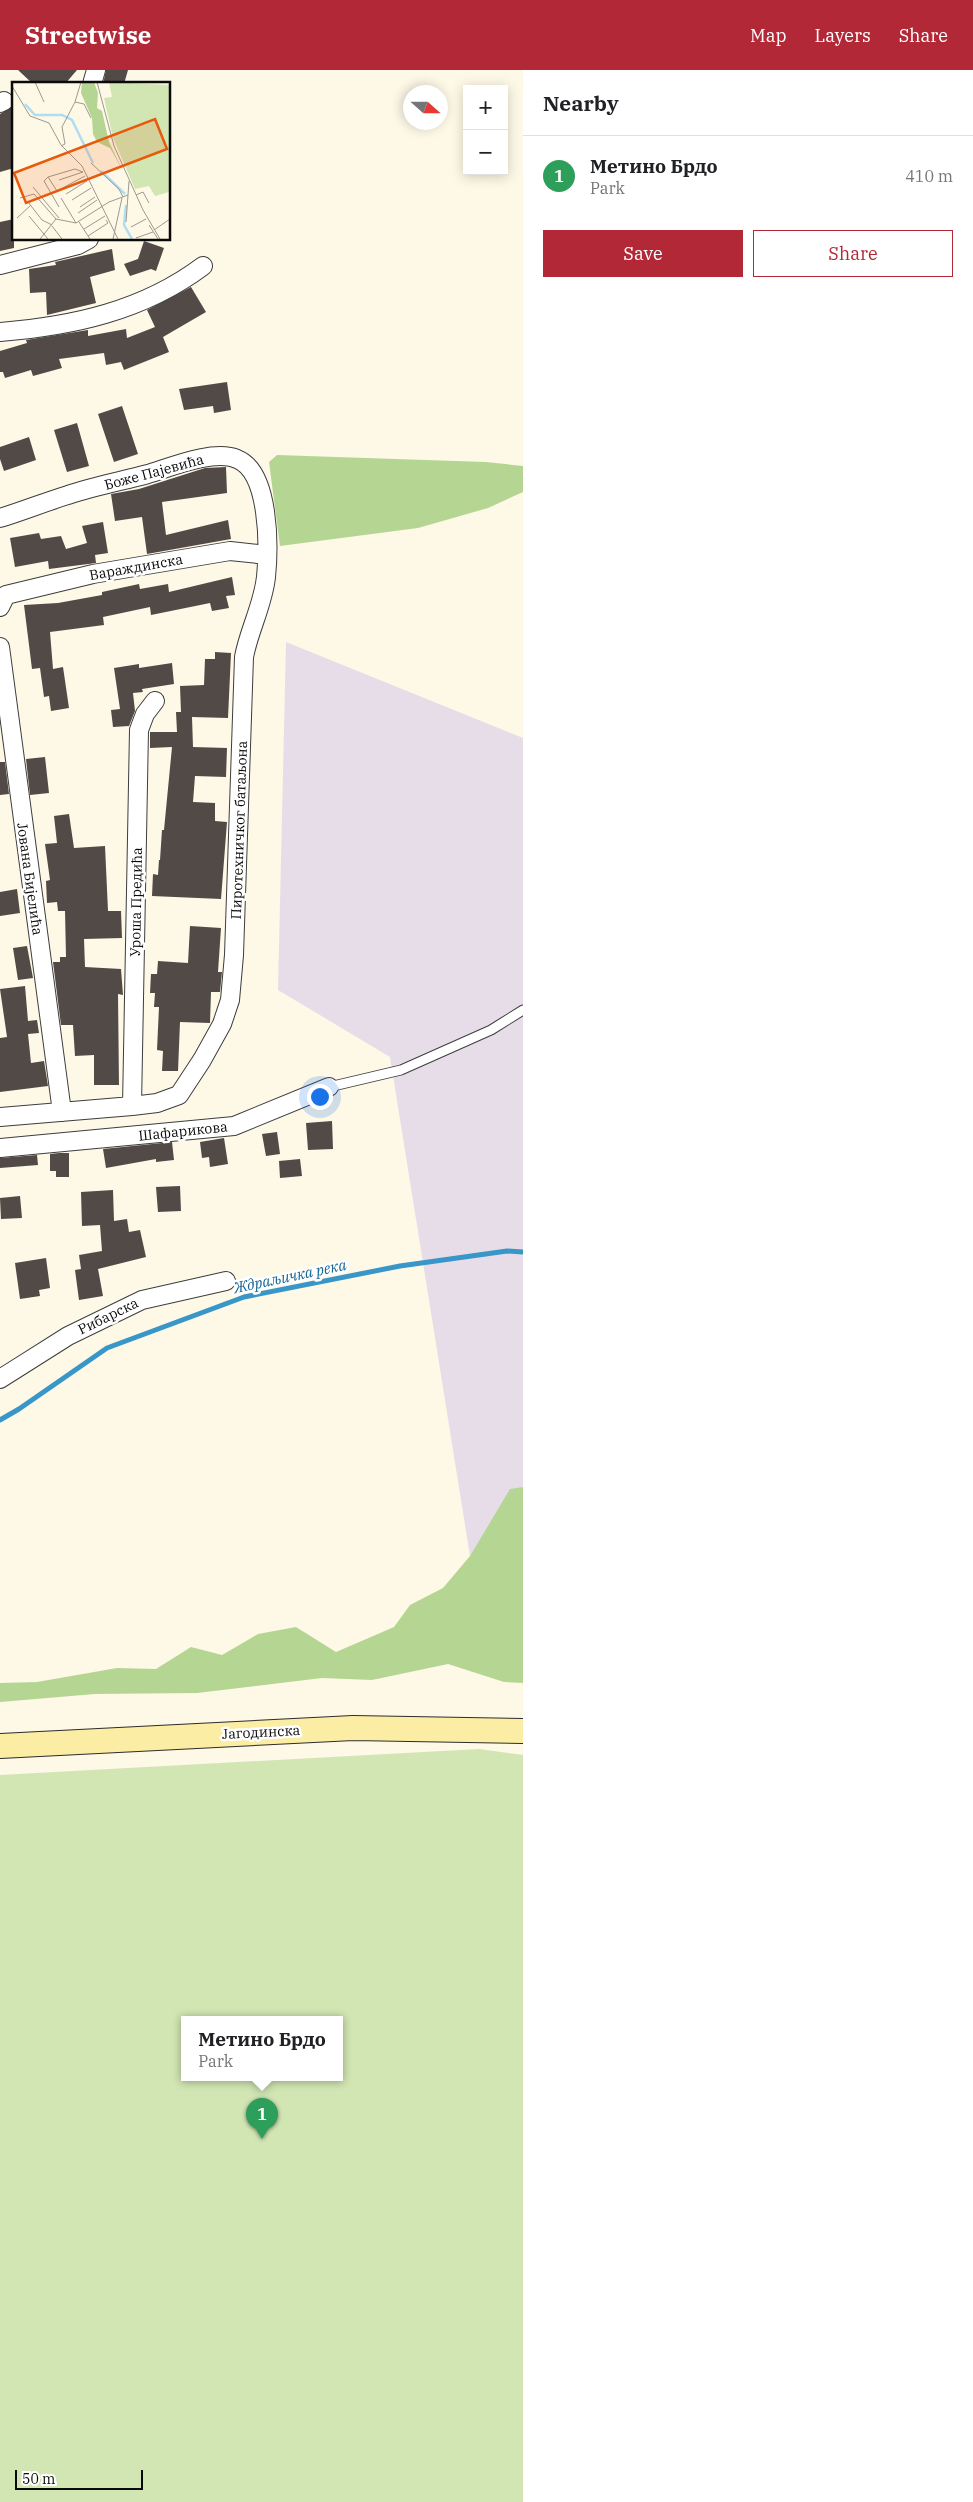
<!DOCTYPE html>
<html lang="en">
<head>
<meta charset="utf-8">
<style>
	body { margin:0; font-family:"IBM Plex Serif",serif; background:#f2f2f2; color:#202124 }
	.controls { position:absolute; right:15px; top:15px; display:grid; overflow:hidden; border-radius:0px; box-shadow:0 2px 12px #0003 }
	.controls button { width:45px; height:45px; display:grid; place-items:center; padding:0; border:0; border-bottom:1px solid #e0e0e0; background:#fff; color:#202124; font:25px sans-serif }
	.compass { position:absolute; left:403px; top:15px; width:45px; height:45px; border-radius:50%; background:#fff; box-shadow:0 2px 12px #0003; rotate:111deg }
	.scale { position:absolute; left:15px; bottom:12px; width:128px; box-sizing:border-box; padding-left:5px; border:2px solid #0a0a0a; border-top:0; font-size:14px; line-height:18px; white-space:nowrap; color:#0a0a0a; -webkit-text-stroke:4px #fff; paint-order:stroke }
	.you { position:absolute; left:319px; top:1026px; width:18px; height:18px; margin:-12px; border:4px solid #fff; border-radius:50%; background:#1a73e8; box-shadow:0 0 0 8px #1a73e833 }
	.badge { display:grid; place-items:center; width:32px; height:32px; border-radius:50%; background:#b32837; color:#fff; font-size:16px; font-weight:700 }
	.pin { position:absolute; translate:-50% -41px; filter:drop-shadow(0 1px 2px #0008) }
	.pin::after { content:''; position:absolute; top:26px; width:18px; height:15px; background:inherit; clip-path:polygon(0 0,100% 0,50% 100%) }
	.popup { position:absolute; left:181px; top:1946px; width:162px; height:65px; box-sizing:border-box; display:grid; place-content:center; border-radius:0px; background:#fff; filter:drop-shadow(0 1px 4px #0005); font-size:16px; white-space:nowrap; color:#757577 }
	.popup b { font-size:19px; color:#202124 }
	.popup::after { content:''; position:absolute; left:50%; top:100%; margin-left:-10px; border:10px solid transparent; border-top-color:#fff }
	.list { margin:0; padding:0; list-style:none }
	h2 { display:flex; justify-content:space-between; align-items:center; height:65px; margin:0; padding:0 20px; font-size:21px }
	h2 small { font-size:16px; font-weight:400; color:#757577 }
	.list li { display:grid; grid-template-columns:32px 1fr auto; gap:15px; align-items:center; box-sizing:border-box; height:80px; padding:0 20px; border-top:1px solid #e0e0e0 }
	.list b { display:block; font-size:19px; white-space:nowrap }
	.list p { margin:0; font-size:16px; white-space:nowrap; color:#757577 }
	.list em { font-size:16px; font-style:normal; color:#757577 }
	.actions { display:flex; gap:10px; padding:15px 20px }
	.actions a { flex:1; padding:11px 0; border:1px solid #b32837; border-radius:0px; text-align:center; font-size:18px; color:#b32837 }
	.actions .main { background:#b32837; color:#fff }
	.map { position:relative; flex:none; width:523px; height:2432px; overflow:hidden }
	header { display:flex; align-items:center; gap:30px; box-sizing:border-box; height:70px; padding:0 25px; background:#b32837; color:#fff }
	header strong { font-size:24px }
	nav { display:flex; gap:28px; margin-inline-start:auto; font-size:18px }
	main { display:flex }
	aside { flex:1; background:#fff }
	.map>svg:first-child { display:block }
</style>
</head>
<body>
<header>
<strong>Streetwise</strong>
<nav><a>Map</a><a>Layers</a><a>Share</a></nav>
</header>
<main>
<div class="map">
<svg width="523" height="2432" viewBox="0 0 523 2432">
	<rect width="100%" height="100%" fill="#fef8e7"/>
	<path fill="#e7dde9" d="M286,572l237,96v817l-53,1 -80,-499 -112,-67z"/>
	<path fill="#d1e6b3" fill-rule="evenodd" d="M479,1679l44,6v747h-523v-727zM184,1950h156v58h-156z"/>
	<path fill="#b5d693" d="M277,385l209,7 37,4v26l-35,16 -70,20 -138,18 -11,-84z
		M523,1417v196l-19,-1 -56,-18 -76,16 -50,-2 -125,15 -102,1 -95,8v-19l37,-1 80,-14 39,1 35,-22 31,8 36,-21 38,-7 40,25 58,-25 16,-22 33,-17 27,-32 40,-67z"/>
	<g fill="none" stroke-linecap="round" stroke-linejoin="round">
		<path stroke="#3897c8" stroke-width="5" d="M0,1350l19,-11 88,-61 137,-51 156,-31 107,-15 16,1"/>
	</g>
	<path fill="#524a47" d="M18,0h59l-12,14h-32z
		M106,0h22l-4,14h-21z
		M14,36v62l-14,4v-58z
		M14,149v29l-14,3v-29z
		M144,171l20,7 -8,23 -5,-2 -21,7 -6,-12 14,-5z
		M112,179l3,21 -25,7 6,26 -49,12 -1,-23 -16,1 -1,-24 27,-4 -1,-3z
		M191,217l15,25 -43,25 6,15 -45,18 -3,-8 -15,3 -2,-12 -45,6 3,9 -29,8 -2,-6 -26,8 -2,-6h-3v-21l27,-8 -1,-3 62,-10v6l38,-7 1,9 28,-11 -8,-17z
		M227,312l4,28 -17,3 -1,-7 -29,4 -5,-21z
		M122,336l16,48 -24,8 -16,-48z
		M77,353l12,43 -22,6 -13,-42z
		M29,367l7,23 -32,11 -4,-12v-12z
		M226,397l1,26 -65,9 4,33 62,-15 3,19 -84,15 -5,-37 -27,4 -4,-27 28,-5 66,-21z
		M103,452l5,31 -13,2 1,8 -47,6 -1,-8 -33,6 -5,-29 29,-5 2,6 20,-3 5,13 21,-6 -5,-17z
		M232,507l3,18 -9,1 3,12 -17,3 -2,-8 -59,12 -1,-8 -47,10 1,8 -54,7 3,37 10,-2 6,41 -18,3 -2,-15 -5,1 -4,-29 -8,1 -8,-64 34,-2 44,-8v-3l37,-8 1,5 28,-5 1,8z
		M215,582l16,1 -3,65 -36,-1 1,30 34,1 -1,29 -31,-1 -2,26 22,1v18l12,1 -6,77 -69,-3 1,-22 5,1 1,-15h1l2,-30h2l8,-83 -22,1v-16h27l-1,-20h5l-1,-26 24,-1 1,-26h10z
		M172,593l2,21 -32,5 1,3 -10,1 2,18 -6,15 -16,1 -2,-17 9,-1 -6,-41 25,-4v4z
		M45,687l4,36 -19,2 -4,-36z
		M0,692h5l4,32 -9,1z
		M69,744l5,34 31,-2 3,65h13l1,27 -38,1 1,28 36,2 2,26 -5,-1 1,91h-25v-30l-19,1 -2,-31h-12l-8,-63h7v-5h6l-1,-46h-7l-1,-9 -10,1 -1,-22 4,-1 -5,-36 12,-1 -3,-27z
		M17,819l3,24 -20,3v-24z
		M190,856l31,2 -3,44h4l-2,20h-9l-1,31 -30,-1 -2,49h-16l1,-20 -6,-1 2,-43h-5l1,-14h-5l1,-19h6l1,-13 30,2z
		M27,876l6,32 -15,2 -5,-32z
		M25,916l3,35 9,-1 2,13 -11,1 3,29 13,-2 4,25 -48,6v-54l7,-1 -7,-48z
		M332,1051l1,28 -25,1 -2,-27z
		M277,1062l3,22 -14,2 -4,-22z
		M224,1068l4,26 -18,3 -1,-10 -7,1 -2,-16z
		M172,1072l2,18 -18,2v-3l-50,9 -3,-19z
		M59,1083h10v24h-13v-6h-6v-17z
		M37,1085l1,10 -38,3v-10z
		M300,1089l2,17 -22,2 -1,-17z
		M180,1116l1,25 -23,1 -2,-25z
		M113,1120l1,31 13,-2 2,13 11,-2 6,27 -48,12 5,27 -24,4 -4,-30 6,-1 -2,-14 23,-4 -2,-26 -18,1 -1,-34z
		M20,1126l2,22 -21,1 -1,-21z
		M46,1188l4,30 -11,2 1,6 -20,3 -5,-36z"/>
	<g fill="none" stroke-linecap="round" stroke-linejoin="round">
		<defs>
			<path id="lane" d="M329,1017l72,-17 90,-40 32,-20"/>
			<path id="street" d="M92,14l4,-14
				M0,33l4,-2
				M0,195l78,-20 11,-6
				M0,262c73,-6 143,-21 203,-66
				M0,448c23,-7 45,-16 68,-23 26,-9 54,-14 80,-21 23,-7 66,-25 89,-15 33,13 32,88 29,118 -3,28 -17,53 -22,80l-10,298 -4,45 -8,24 -20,36 -23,35 -22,8 -25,3 -132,11
				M0,537l6,-12 87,-21 137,-23 37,4
				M0,577l62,465
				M132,1036l7,-376 6,-16 10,-13
				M0,1078l234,-22 95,-39
				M0,1309l68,-43 74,-36 84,-19"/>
			<path id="secondary" d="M0,1676l353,-18 170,3"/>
		</defs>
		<use href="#lane" stroke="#3d3d3d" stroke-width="11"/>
		<use href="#street" stroke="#3d3d3d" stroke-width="20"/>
		<use href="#secondary" stroke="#2c2c2c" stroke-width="26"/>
		<use href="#lane" stroke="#fff" stroke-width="9"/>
		<use href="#street" stroke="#fff" stroke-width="18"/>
		<use href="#secondary" stroke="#fceda4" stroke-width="24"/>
	</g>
	<g text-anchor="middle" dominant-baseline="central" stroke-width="5" stroke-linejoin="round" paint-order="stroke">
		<g font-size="14" fill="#0a0a0a" stroke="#fff">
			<text transform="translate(154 402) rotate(-15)">Боже Пајевића</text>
			<text transform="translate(136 497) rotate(-10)">Вараждинска</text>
			<text transform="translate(239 760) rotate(-88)">Пиротехничког батаљона</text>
			<text transform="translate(30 809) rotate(82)">Јована Бијелића</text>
			<text transform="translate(136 832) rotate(-89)">Уроша Предића</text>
			<text transform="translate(183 1061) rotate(-6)">Шафарикова</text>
			<text transform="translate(108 1246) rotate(-26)">Рибарска</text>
			<text transform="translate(261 1662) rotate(-3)">Јагодинска</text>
		</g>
		<g font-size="15" font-style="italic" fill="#196795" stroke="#fff">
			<text transform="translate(290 1206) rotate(-12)">Ждраљичка река</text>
		</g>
	</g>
	<g transform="translate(12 12)">
		<rect width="158" height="158" fill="#fef8e7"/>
		<path d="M97,0l60,3v107l-14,4 -6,-10 -14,3 -22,-51 -9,-40 8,-1z" fill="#d1e6b3"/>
		<path d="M70,0h12l4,11 -1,15 5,3 7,31 14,29 -13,-23 -13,-6 -4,-8 -1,-16 -11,-25z" fill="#b5d693"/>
		<path fill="none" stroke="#aedef3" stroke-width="2.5" d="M13,22l10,11h27l10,5 21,43M89,89l24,23M114,123l-2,20 8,14"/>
		<path fill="none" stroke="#9c998f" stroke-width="1" d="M23,0l9,20M85,0l17,64 29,64 17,29M0,4l18,30 19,7 12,22 21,21 36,73M63,20l6,-20M49,64l4,-2 -3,-17 13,-25 9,2 7,14M79,81l28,26 4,8M36,95l27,-8 8,3M36,95l9,14 28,-15M36,95l-4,4 15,26M47,98l24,-8M21,105l26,31M54,112l21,-13M124,113l7,-3 6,11M8,116l14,-4 22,25M49,116l15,25M60,118l19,-12M16,120l14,18 10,5M68,125l15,-10M66,131l19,-13M17,134l19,23M5,136l14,-13M67,140l11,17M114,140l2,-27M137,143l9,14M40,144l10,13M119,145l15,-8M72,147l21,-13M142,148l16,-11M76,154l20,-13 -2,-3M124,156l17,-6M28,157l16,-20 20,4 33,-21 19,-7 1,-14M101,157l9,-41"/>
		<path fill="#e8590c" fill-opacity="0.15" stroke="#e8590c" stroke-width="2.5" d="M143,37l12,30 -141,54 -12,-30z"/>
		<rect width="158" height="158" fill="none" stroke="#0a0a0a" stroke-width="2.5"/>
	</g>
</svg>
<div class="controls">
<button>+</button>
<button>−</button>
</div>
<svg class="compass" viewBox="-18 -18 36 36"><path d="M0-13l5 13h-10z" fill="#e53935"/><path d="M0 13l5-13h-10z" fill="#757577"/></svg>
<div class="scale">50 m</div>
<div class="you"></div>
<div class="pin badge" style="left:262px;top:2069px;background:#2e9e5b">1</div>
<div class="popup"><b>Метино Брдо</b>Park</div>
</div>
<aside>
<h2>Nearby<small></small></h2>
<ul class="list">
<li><span class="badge" style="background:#2e9e5b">1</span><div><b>Метино Брдо</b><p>Park</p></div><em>410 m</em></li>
</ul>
<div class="actions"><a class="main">Save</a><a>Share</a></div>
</aside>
</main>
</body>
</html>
